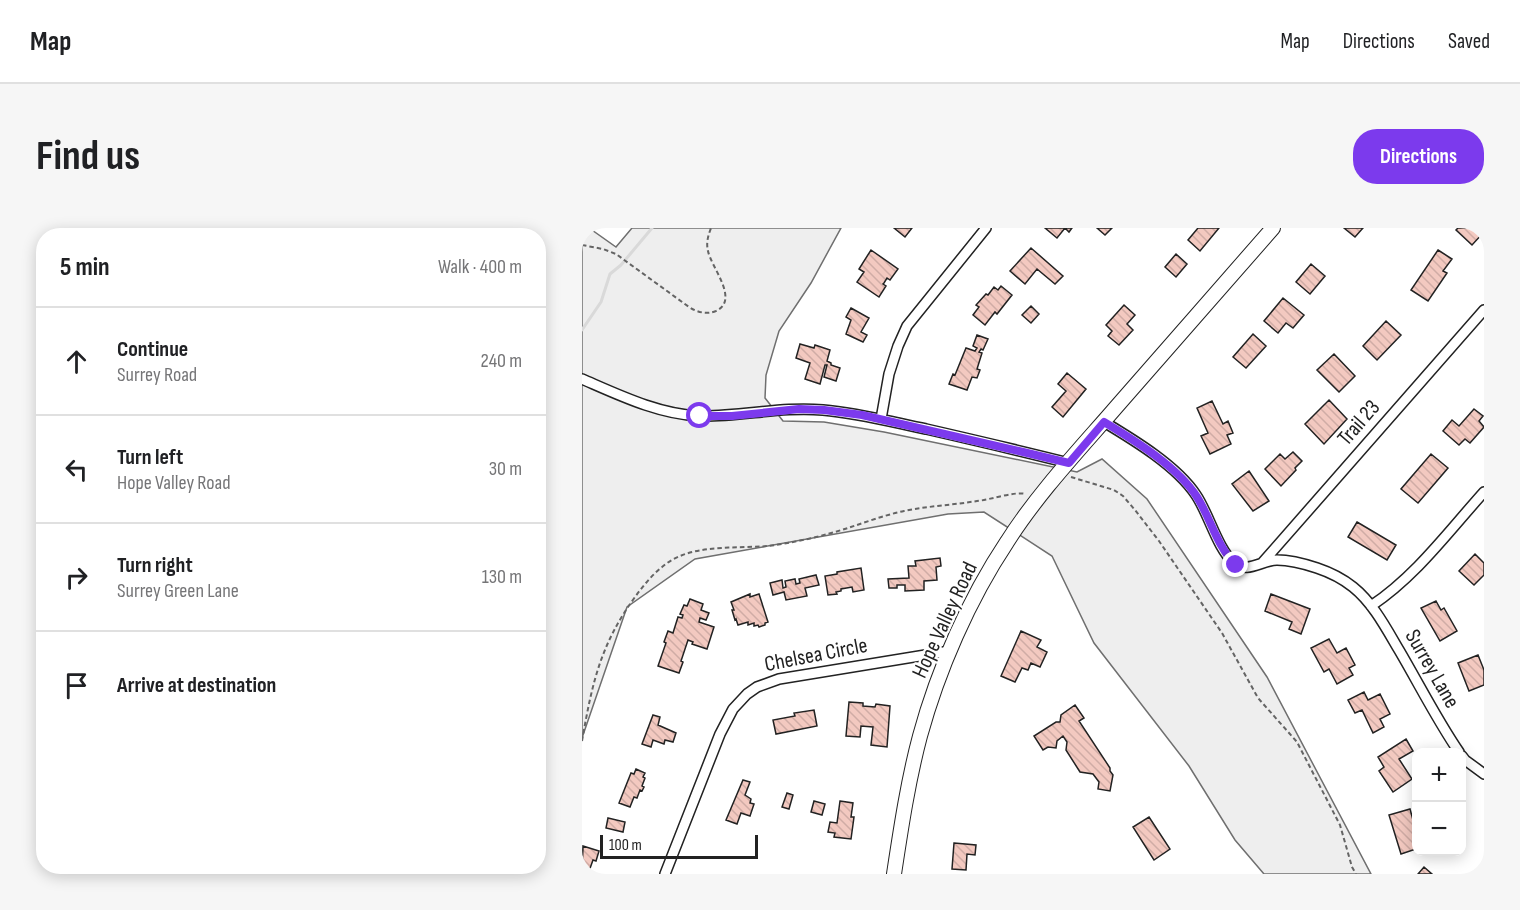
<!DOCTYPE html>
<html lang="en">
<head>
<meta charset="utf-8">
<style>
	body { margin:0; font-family:"Sofia Sans Condensed",sans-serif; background:#f6f6f6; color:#202124 }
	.controls { position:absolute; right:18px; bottom:18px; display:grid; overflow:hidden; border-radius:12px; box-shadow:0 3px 15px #0003 }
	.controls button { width:54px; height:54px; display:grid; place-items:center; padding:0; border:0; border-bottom:2px solid #e0e0e0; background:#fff; color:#202124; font:30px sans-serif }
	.scale { position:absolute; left:18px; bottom:15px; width:158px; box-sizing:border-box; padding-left:6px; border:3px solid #222; border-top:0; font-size:16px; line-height:21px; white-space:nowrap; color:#222; -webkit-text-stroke:4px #fff; paint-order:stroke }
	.stop { position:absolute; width:18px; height:18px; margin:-14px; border:4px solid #7c3aed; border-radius:50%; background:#fff }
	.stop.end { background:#7c3aed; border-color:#fff; box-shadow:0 2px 6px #0008 }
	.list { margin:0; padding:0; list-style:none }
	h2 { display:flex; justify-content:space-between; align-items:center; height:78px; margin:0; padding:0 24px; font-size:26px }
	h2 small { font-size:20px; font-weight:400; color:#757577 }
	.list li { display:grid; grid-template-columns:39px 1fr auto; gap:18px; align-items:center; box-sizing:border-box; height:108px; padding:0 24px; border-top:2px solid #e0e0e0 }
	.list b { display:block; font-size:22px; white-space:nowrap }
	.list p { margin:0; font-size:20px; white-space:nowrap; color:#757577 }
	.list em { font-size:20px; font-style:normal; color:#757577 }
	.icon { flex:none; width:33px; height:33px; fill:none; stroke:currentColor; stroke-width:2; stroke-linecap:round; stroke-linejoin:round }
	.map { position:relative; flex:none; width:902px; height:646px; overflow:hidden; border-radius:24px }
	header { display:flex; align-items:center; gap:36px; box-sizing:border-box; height:84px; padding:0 30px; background:#fff; border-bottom:2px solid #e0e0e0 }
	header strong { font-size:28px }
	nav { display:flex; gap:33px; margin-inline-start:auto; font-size:21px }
	.intro { display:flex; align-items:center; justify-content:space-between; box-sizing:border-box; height:144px; padding:0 36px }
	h1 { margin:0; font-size:42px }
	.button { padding:15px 27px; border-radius:24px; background:#7c3aed; color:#fff; font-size:21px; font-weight:700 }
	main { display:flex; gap:36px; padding:0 36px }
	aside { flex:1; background:#fff; border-radius:24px; box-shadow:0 3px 15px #0003 }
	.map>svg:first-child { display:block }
</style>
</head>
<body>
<header>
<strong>Map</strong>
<nav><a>Map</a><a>Directions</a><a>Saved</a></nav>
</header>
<div class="intro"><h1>Find us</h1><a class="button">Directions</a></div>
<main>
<aside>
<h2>5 min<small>Walk · 400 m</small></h2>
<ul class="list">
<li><svg class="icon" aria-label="ahead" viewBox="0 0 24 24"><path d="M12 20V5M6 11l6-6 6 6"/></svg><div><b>Continue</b><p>Surrey Road</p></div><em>240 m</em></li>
<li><svg class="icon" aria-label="left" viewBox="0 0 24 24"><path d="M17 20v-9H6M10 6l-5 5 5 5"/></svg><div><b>Turn left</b><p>Hope Valley Road</p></div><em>30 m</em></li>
<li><svg class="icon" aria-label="right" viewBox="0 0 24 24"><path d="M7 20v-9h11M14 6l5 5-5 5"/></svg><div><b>Turn right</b><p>Surrey Green Lane</p></div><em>130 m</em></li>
<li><svg class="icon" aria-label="arrive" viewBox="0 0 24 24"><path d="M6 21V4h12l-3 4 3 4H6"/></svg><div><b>Arrive at destination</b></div></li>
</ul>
</aside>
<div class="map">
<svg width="902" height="646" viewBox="0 0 902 646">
	<defs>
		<pattern id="building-back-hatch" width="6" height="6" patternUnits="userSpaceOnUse" patternTransform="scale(1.5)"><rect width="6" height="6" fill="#f3c9c0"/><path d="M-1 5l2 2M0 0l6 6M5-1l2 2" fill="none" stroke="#d0aca5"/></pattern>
	</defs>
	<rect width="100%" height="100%" fill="#fff"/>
	<path fill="#eee" stroke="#6f6f6f" stroke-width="1.5" d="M0,0h7l27,19 16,-19h209l-30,55 -32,48 -13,44 -1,23 18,23 41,1 60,10 193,40 25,-13 45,40 120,178 104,197h-107l-29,-34 -46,-74 -95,-123 -42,-87 -68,-44 -36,2 -253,45 -68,48 -45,131z"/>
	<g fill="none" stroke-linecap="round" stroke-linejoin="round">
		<path stroke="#d9d9d9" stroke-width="3" d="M0,102l19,-28 9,-28 11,-9 31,-37"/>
	</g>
	<path fill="url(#building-back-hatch)" stroke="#222" stroke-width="1.5" d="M312,0h18l-7,9z
		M463,0h27l-3,4 -4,-4 -8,10z
		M515,0h15l-7,7z
		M616,0h21l-19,23 -12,-11z
		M762,0h19l-8,9z
		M876,0h26v4l-12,13 -16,-15z
		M449,20l32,28 -8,8 -18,-15 -12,15 -15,-13z
		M289,22l27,19 -8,11 -3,-2 -3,5 -1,1 3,2 -7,11 -22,-15 7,-10 -5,-3z
		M856,22l14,9 -9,12 4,2 -19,28 -17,-11z
		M594,26l11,10 -11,13 -11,-10z
		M729,36l14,12 -15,18 -14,-12z
		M419,58l11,9 -15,19 -2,-2 -10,13 -12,-10 6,-8 -3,-2 10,-11 2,1 6,-8 4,3z
		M701,70l21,17 -11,13 -7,-5 -8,10 -14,-12z
		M542,77l11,10 -8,9 6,6 -14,15 -11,-9 4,-5 -6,-6z
		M449,78l8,8 -8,9 -9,-8z
		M269,80l18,10 -8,14 6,3 -4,7 -17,-8 5,-14 -5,-3z
		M804,93l15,14 -24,25 -14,-14z
		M671,106l13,12 -20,22 -13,-11z
		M395,107l11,4 -5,11 -2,-1 -2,3 3,1 -5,16 3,1 -3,8 -5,-1 -5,13 -18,-6 4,-10 2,1 11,-27 9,3 2,-3 -4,-2z
		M218,116l14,4 1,-3 15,5 -3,11 4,2v2l9,3 -4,13 -12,-4 3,-12h-2l-5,19 -15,-5 5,-16 -14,-5z
		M752,126l21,22 -16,16 -22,-22z
		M485,145l19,16 -23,28 -11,-10 14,-16 -8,-7z
		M747,172l18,19 -23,25 -19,-20z
		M630,173l11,23 5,-3 5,12 -6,2 4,9 -21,10 -9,-18 7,-3 -11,-25z
		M892,181l9,7 -4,5 5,6 -14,16 -5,-4 -6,6 -16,-14 9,-11 7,6z
		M711,224l9,9 -7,7 1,2 -15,16 -16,-17 15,-15 5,5z
		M849,226l17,14 -30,35 -17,-14z
		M667,243l20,30 -16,10 -21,-27z
		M775,294l39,23 -9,15 -39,-23z
		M893,326l9,9v12l-10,10 -15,-14z
		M358,330l1,8 -5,1 1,13 -13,1v9l-19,1v-6h-8v3h-8l-1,-9 21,-1 -1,-12h8l-1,-5z
		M279,340l3,22 -11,2 -1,-5 -11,2v2l-5,1 1,2 -9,1 -3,-19 12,-2v-2z
		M234,347l3,10 -14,3 2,8 -21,4 -2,-8 -11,3 -3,-12 12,-3 1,8 3,-1 -1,-6 10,-2 1,5 4,-1 -1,-4z
		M168,366v3l9,-3 9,28 -3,1v2l-6,2 -1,-2 -4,1v-3l-6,2v-3l-10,3 -2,-6 -1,1 -3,-10h2l-3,-8z
		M689,366l39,15 -9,25 -12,-5 3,-7 -27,-11z
		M108,371l13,5 -2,6 8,3 -3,7 -6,-2 -1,4 15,5 -7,22 -15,-5 1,-2 -5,-2 -7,21 2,1 -4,11 -21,-7 8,-23 -2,-1 4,-11 5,2 5,-16 4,1 1,-3 -3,-1 4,-9 3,1z
		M854,373l5,9 3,-2 13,23 -17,10 -19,-33z
		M439,403l20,9 -4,7 10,5 -7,15 -9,-4 -3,7 -6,-2 -7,14 -14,-6z
		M747,411l8,14 9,-5 9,17 -6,3 4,7 -16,9 -8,-15 -5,3 -13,-24z
		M896,427l6,15v15l-15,6 -11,-28z
		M782,464l4,8 12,-6 10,20 -10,5 4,8 -11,6 -11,-23 -7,3 -7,-13z
		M267,474l14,1v3l12,1 1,-3 14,2 -3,41 -16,-2 2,-18 -12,-1 -1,11 -14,-1z
		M493,477l9,13 -5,3 31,47v3l3,4 -3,16 -12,-2 1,-7 -6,-8 -13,-2 -14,-22 1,-8 -4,-6 -6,5 -1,7 -8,-1 -5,3 -9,-14 22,-14h4l1,-7z
		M232,482l3,16 -41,8 -3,-14 22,-4 -1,-3z
		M71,487l7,2 -2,8 18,8 -3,9 -8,-2 -1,4 -11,-4 -2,7 -9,-3z
		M824,511l7,12 -14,8 13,20 -19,13 -14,-21 5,-4 -6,-10z
		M54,541l9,4 -2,4 2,1 -3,8 2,1 -2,4 -2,-1 -3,8 -3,-1 -4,10 -11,-4 12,-30 3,1z
		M161,552l7,2 -5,13 6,4 -1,4 4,1 -4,12 -9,-3 -4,11 -11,-4z
		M205,565l6,2 -4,14 -7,-2z
		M232,573l11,3 -3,11 -11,-3z
		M258,573l13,2 -2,14h3l-3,22 -17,-2 1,-4 -7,-1 2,-10 7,1z
		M828,581l6,22v18l-15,5 -12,-39z
		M567,589l21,32 -16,11 -21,-33z
		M26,590l17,4 -2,10 -17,-4z
		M372,615l22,2 -1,10 -8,-1 -1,16 -14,-1z
		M1,618l16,5 -3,10 -3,-1 -5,14h-6z
		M842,639l8,7h-14z"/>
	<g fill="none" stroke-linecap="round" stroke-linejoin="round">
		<defs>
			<path id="minor" d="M0,151c37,16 76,35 117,37 42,1 83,-10 124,-6 35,3 69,12 103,19 48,11 95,22 143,34
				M299,191l8,-45 9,-28 9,-20 79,-98
				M522,194c30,18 73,44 92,73 13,19 21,53 38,68 13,11 28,-3 43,-3 13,0 28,4 40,8 12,4 26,11 36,19 20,16 33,41 46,63 20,34 38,70 60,102
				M681,334l221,-252
				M789,378c45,-30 77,-74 113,-114
				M880,528l3,4 19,14
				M83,646l55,-140 13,-25 14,-15 10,-7 22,-8 171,-28"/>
			<path id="secondary" d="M312,646c7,-46 14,-93 26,-138 18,-66 49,-137 87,-194 31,-49 73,-93 111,-137 52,-59 103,-118 155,-177"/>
		</defs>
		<use href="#minor" stroke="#222" stroke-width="12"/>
		<use href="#secondary" stroke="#222" stroke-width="16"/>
		<path stroke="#646464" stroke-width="2" stroke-dasharray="4.5 3" stroke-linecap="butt" d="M0,17l21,4 13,5 73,53c8,5 17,8 27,4 24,-11 -5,-44 -8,-60 -2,-8 0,-15 3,-23
			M489,249l43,13 9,6 12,14 24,31 63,92 36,65 39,44 43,83 12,42 4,7
			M0,513c10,-57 18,-96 53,-144 8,-11 17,-22 27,-30 28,-24 71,-18 106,-21 25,-3 55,-10 80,-18 18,-6 37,-13 56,-17 24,-5 49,-6 73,-10 13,-1 37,-10 49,-7"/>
		<use href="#minor" stroke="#fff" stroke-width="9"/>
		<use href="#secondary" stroke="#fff" stroke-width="14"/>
	</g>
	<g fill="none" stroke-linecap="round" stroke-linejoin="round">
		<path stroke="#7c3aed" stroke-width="8" d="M118,188h32l67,-7 25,1 38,5 161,37 46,11 35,-41c30,18 74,45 93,75 14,22 20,50 39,68"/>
	</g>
	<g text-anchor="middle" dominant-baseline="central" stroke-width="4.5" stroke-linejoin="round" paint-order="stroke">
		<g font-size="22" fill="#222" stroke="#fff">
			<text transform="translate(777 195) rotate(-49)">Trail 23</text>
			<text transform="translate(363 392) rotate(-65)">Hope Valley Road</text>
			<text transform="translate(234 427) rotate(-11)">Chelsea Circle</text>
			<text transform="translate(850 441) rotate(60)">Surrey Lane</text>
		</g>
	</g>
</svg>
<div class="controls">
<button>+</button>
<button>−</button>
</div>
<div class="scale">100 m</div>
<div class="stop" style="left:118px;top:188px"></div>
<div class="stop end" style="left:654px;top:337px"></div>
</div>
</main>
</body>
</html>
